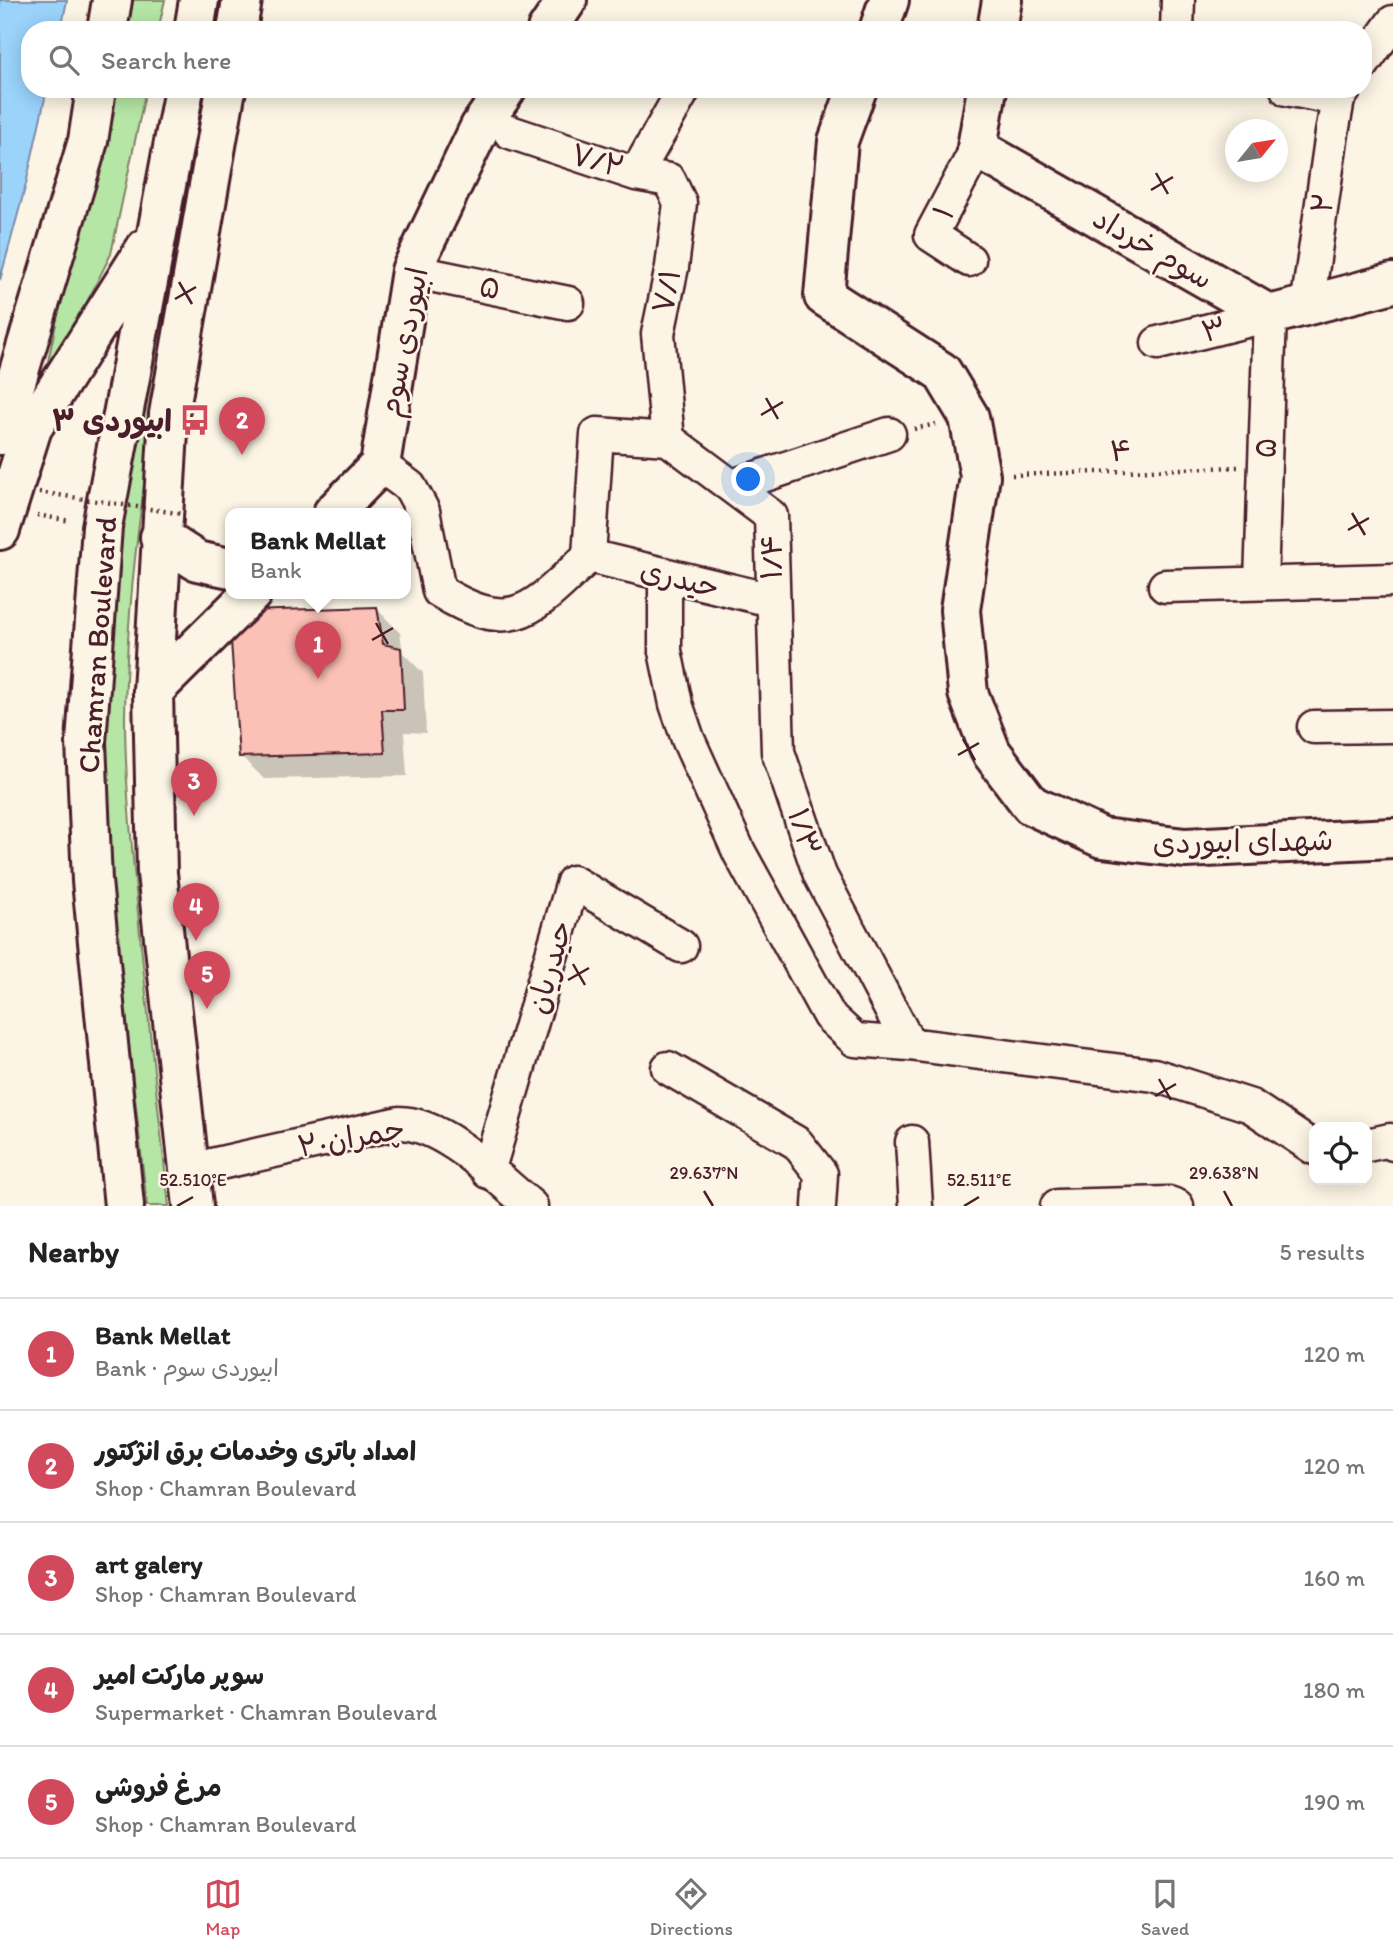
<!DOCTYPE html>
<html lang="en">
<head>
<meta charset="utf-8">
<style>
	body { margin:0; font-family:Itim,"Playpen Sans Arabic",sans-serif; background:#f2f2f2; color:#222 }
	.controls { position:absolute; right:21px; bottom:21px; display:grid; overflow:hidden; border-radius:14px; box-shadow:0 4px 18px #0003 }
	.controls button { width:63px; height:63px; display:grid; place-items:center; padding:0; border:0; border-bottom:2px solid #e0e0e0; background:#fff; color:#222; font:35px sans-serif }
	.compass { position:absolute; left:1225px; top:119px; width:63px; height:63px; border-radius:50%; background:#fff; box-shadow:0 4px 18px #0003; rotate:60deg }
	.you { position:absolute; left:749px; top:480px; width:24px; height:24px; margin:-18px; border:5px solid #fff; border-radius:50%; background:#1a73e8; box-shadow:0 0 0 10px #1a73e833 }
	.badge { display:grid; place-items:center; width:46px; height:46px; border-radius:50%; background:#d1495b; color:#fff; font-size:23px; font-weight:700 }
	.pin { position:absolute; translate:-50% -58px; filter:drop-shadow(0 2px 4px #0008) }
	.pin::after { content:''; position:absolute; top:37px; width:24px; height:21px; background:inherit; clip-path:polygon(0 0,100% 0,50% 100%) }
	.popup { position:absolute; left:225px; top:508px; width:186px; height:91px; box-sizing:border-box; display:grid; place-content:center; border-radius:14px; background:#fff; filter:drop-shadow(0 2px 5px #0005); font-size:23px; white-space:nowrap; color:#767676 }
	.popup b { font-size:26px; color:#222 }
	.popup::after { content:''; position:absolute; left:50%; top:100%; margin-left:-14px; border:14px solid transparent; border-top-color:#fff }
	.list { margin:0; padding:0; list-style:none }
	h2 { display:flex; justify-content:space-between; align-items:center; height:91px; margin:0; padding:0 28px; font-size:30px }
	h2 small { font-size:23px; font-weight:400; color:#767676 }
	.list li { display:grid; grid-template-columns:46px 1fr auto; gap:21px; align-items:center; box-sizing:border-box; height:112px; padding:0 28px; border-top:2px solid #e0e0e0 }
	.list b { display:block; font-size:26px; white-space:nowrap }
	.list p { margin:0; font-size:23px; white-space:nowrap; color:#767676 }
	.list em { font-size:23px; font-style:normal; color:#767676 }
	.icon { flex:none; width:38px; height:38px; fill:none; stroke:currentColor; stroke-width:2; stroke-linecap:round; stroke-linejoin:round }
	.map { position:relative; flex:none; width:1393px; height:1206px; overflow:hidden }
	.search { position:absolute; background:#fff; box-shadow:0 4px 18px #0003; left:21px; right:21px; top:21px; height:77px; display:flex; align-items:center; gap:18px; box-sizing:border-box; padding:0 24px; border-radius:28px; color:#767676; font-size:26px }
	.sheet { height:651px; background:#fff }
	nav { display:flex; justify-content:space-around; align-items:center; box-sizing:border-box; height:98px; border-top:2px solid #e0e0e0; background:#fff; font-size:19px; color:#767676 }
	nav a { display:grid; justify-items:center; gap:4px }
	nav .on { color:#d1495b }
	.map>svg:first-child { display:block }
</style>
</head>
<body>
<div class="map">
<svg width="1393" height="1206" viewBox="0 0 1393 1206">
	<rect width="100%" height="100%" fill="#fcf5e5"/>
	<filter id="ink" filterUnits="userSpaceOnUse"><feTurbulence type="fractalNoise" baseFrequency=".0143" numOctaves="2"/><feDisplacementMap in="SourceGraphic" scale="14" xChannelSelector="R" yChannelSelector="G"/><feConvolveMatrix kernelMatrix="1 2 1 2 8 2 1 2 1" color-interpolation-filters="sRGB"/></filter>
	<g filter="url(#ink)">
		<path fill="#b6e6a6" stroke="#808268" stroke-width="2" d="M126,0h39l-7,30h-39z
			M106,89h40l-35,165 -70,140z
			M201,89h17c-41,207 -90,415 -93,627 0,66 7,131 13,197 9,98 20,195 31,293h-22l-31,-279 -10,-126v-181l44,-281z"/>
		<path fill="#9bd3fb" stroke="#7b8ba8" stroke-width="2" d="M0,0h67l-6,30h-31v59h17l-21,95 -26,96z"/>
		<path fill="#0003" d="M377,609l23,24 3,20 20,20 3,60 -22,-1 3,44 -143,3 -23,-23z"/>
		<path fill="#fbc0b6" stroke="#4a1f2b" stroke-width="2" d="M377,607l6,37 18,4 3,62h-22l3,43 -146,4 -9,-131 14,-15z"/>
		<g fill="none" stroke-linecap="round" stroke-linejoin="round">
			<defs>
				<path id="minor" d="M1177,30l1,-30
					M1363,64l30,-42
					M1287,89l51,10
					M510,132l126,42 48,-85
					M636,174l33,6 11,23 -8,64 -14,67 10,105
					M969,260l-38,-25 46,-87
					M411,271l157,32
					M1307,307l25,-174 6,-34 7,-10
					M1158,343l112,-28 -9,267
					M668,439l103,77 7,236 42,123 89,169
					M380,465l30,22 13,24 16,80c76,47 94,17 150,-35l8,-122 71,5
					M732,486l157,-52
					M589,556l182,44
					M665,574v77l11,53 12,35 51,113 90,164 26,24 54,4 245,31 97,31 63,42
					M1165,586l228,-6
					M1314,727l79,-1
					M668,1068l129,75 24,31 -2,32
					M912,1142l4,64
					M1367,1145l23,-5 3,4
					M189,1170l210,-47c45,0 98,55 132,83
					M488,1172l85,-290 108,64
					M1057,1206l112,-3 8,3"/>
				<path id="tertiary" d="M547,30l20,-30
					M879,30l10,-30
					M997,30l5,-30
					M857,89l-19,52 -14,155 118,76 27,45 11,59 -20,134 8,83 23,59 40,53 71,33 83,10 208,-10
					M987,89l-10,59 293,167 123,-32
					M333,513l47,-48 31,-194 69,-144 26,-38
					M160,537l37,24 33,7
					M153,691l99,-98"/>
				<path id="secondary" d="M107,30l5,-30
					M0,435l88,-294 8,-52"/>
				<path id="primary" d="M194,30l5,-30
					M237,30l5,-30
					M0,530l32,-102 114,-180
					M124,1206l-32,-325 -6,-139 16,-215 82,-438
					M193,1206l-36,-333 -4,-182 16,-277 57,-325"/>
			</defs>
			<use href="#minor" stroke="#4a1f2b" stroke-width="37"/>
			<use href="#tertiary" stroke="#4a1f2b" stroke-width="44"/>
			<use href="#secondary" stroke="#4a1f2b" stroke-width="44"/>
			<use href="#primary" stroke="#4a1f2b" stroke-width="44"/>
			<path stroke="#4a1f2b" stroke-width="4.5" stroke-dasharray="2 5" stroke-linecap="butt" d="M914,429l22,-5
				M1012,475l226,-8
				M37,515l33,6"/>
			<use href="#minor" stroke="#fcf5e5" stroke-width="32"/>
			<use href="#tertiary" stroke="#fcf5e5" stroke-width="38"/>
			<use href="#secondary" stroke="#fcf5e5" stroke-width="38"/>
			<use href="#primary" stroke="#fcf5e5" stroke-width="38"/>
			<path stroke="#4a1f2b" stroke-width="4.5" stroke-dasharray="2 5" stroke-linecap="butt" d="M32,491l151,23"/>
		</g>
	</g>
	<path fill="none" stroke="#4a1f2b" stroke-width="2.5" d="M1156,173l12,21M1151,190l22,-13M179,282l13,22M175,299l21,-12M766,398l12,21M761,415l22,-13M1352,513l13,22M1348,530l21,-12M376,623l12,21M372,640l21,-12M963,739l12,21M958,755l21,-12M573,964l12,21M568,980l21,-12M1159,1079l12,21M1155,1096l21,-12M704,1191l9,15M1224,1191l8,15M177,1206l16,-9M964,1206l15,-9"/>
	<defs>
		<symbol id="bus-bare" viewBox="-9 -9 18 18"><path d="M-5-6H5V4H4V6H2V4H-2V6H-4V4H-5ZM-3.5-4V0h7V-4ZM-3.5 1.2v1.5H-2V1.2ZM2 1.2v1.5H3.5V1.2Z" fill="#d1495b" stroke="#fcf5e5" stroke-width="2.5" paint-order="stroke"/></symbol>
	</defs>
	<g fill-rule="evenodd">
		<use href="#bus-bare" x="173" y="398" width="44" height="44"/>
	</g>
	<g text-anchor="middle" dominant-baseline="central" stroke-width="5" stroke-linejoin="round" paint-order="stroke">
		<g font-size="30" fill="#4a1f2b" stroke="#fcf5e5">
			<text transform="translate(598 160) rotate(16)">۷/۲</text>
			<text transform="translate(1322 203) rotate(-82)">۲</text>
			<text transform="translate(943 212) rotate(-62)">۱</text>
			<text transform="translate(1153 248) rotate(30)">سوم خرداد</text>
			<text transform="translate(490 287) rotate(11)">۵</text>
			<text transform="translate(666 291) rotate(-79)">۷/۱</text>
			<text transform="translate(1214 329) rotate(-14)">۳</text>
			<text transform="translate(403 342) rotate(-79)">ابیوردی سوم</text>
			<text transform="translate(1265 448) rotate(-88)">۵</text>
			<text transform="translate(1121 450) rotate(-2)">۴</text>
			<text transform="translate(771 557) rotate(-90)">۱/۴</text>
			<text transform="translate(680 578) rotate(14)">حیدری</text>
			<text transform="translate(97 645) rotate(-86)">Chamran Boulevard</text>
			<text transform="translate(805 832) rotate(72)">۱/۳</text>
			<text transform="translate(1243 841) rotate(-1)">شهدای ابیوردی</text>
			<text transform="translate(549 967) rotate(-74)">حیدریان</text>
			<text transform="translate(351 1137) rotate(-10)">چمران۲۰</text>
		</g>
		<g font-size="30" font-weight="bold" fill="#4a1f2b" stroke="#fcf5e5" text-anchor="end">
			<text x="172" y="420">ابیوردی ۳</text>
		</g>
	</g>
	<g font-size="18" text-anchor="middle" fill="#4a1f2b" stroke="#fcf5e5" stroke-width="5" stroke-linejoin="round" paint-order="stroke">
		<text x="704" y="1179">29.637°N</text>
		<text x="1224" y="1179">29.638°N</text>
		<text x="193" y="1186">52.510°E</text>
		<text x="979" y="1186">52.511°E</text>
	</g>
</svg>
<div class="controls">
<button><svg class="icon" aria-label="locate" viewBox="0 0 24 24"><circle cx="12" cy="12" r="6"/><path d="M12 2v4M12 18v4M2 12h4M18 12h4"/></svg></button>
</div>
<svg class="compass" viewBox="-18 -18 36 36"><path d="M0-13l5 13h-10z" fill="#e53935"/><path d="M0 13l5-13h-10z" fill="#767676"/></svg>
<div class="you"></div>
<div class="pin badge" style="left:318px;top:679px">1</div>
<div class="popup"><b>Bank Mellat</b>Bank</div>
<div class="pin badge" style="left:242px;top:455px">2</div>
<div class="pin badge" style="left:194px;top:816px">3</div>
<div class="pin badge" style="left:196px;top:941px">4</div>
<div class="pin badge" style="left:207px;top:1009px">5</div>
<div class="search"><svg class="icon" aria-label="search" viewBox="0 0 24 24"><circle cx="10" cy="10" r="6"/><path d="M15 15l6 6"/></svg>Search here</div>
</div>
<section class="sheet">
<h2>Nearby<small>5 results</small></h2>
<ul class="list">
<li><span class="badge">1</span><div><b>Bank Mellat</b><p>Bank · ابیوردی سوم</p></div><em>120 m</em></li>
<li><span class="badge">2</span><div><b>امداد باتری وخدمات برق انژکتور</b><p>Shop · Chamran Boulevard</p></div><em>120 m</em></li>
<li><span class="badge">3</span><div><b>art galery</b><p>Shop · Chamran Boulevard</p></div><em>160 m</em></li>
<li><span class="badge">4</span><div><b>سوپر مارکت امیر</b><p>Supermarket · Chamran Boulevard</p></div><em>180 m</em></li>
<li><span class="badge">5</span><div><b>مرغ فروشی</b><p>Shop · Chamran Boulevard</p></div><em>190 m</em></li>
</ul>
</section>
<nav>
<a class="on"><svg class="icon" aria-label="map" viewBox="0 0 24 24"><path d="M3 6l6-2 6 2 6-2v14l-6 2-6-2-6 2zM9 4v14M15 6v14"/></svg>Map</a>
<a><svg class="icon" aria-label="directions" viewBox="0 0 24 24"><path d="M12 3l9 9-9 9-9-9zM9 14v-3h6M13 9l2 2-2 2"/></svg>Directions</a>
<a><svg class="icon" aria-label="saved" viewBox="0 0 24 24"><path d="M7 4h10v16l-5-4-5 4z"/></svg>Saved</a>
</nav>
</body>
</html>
